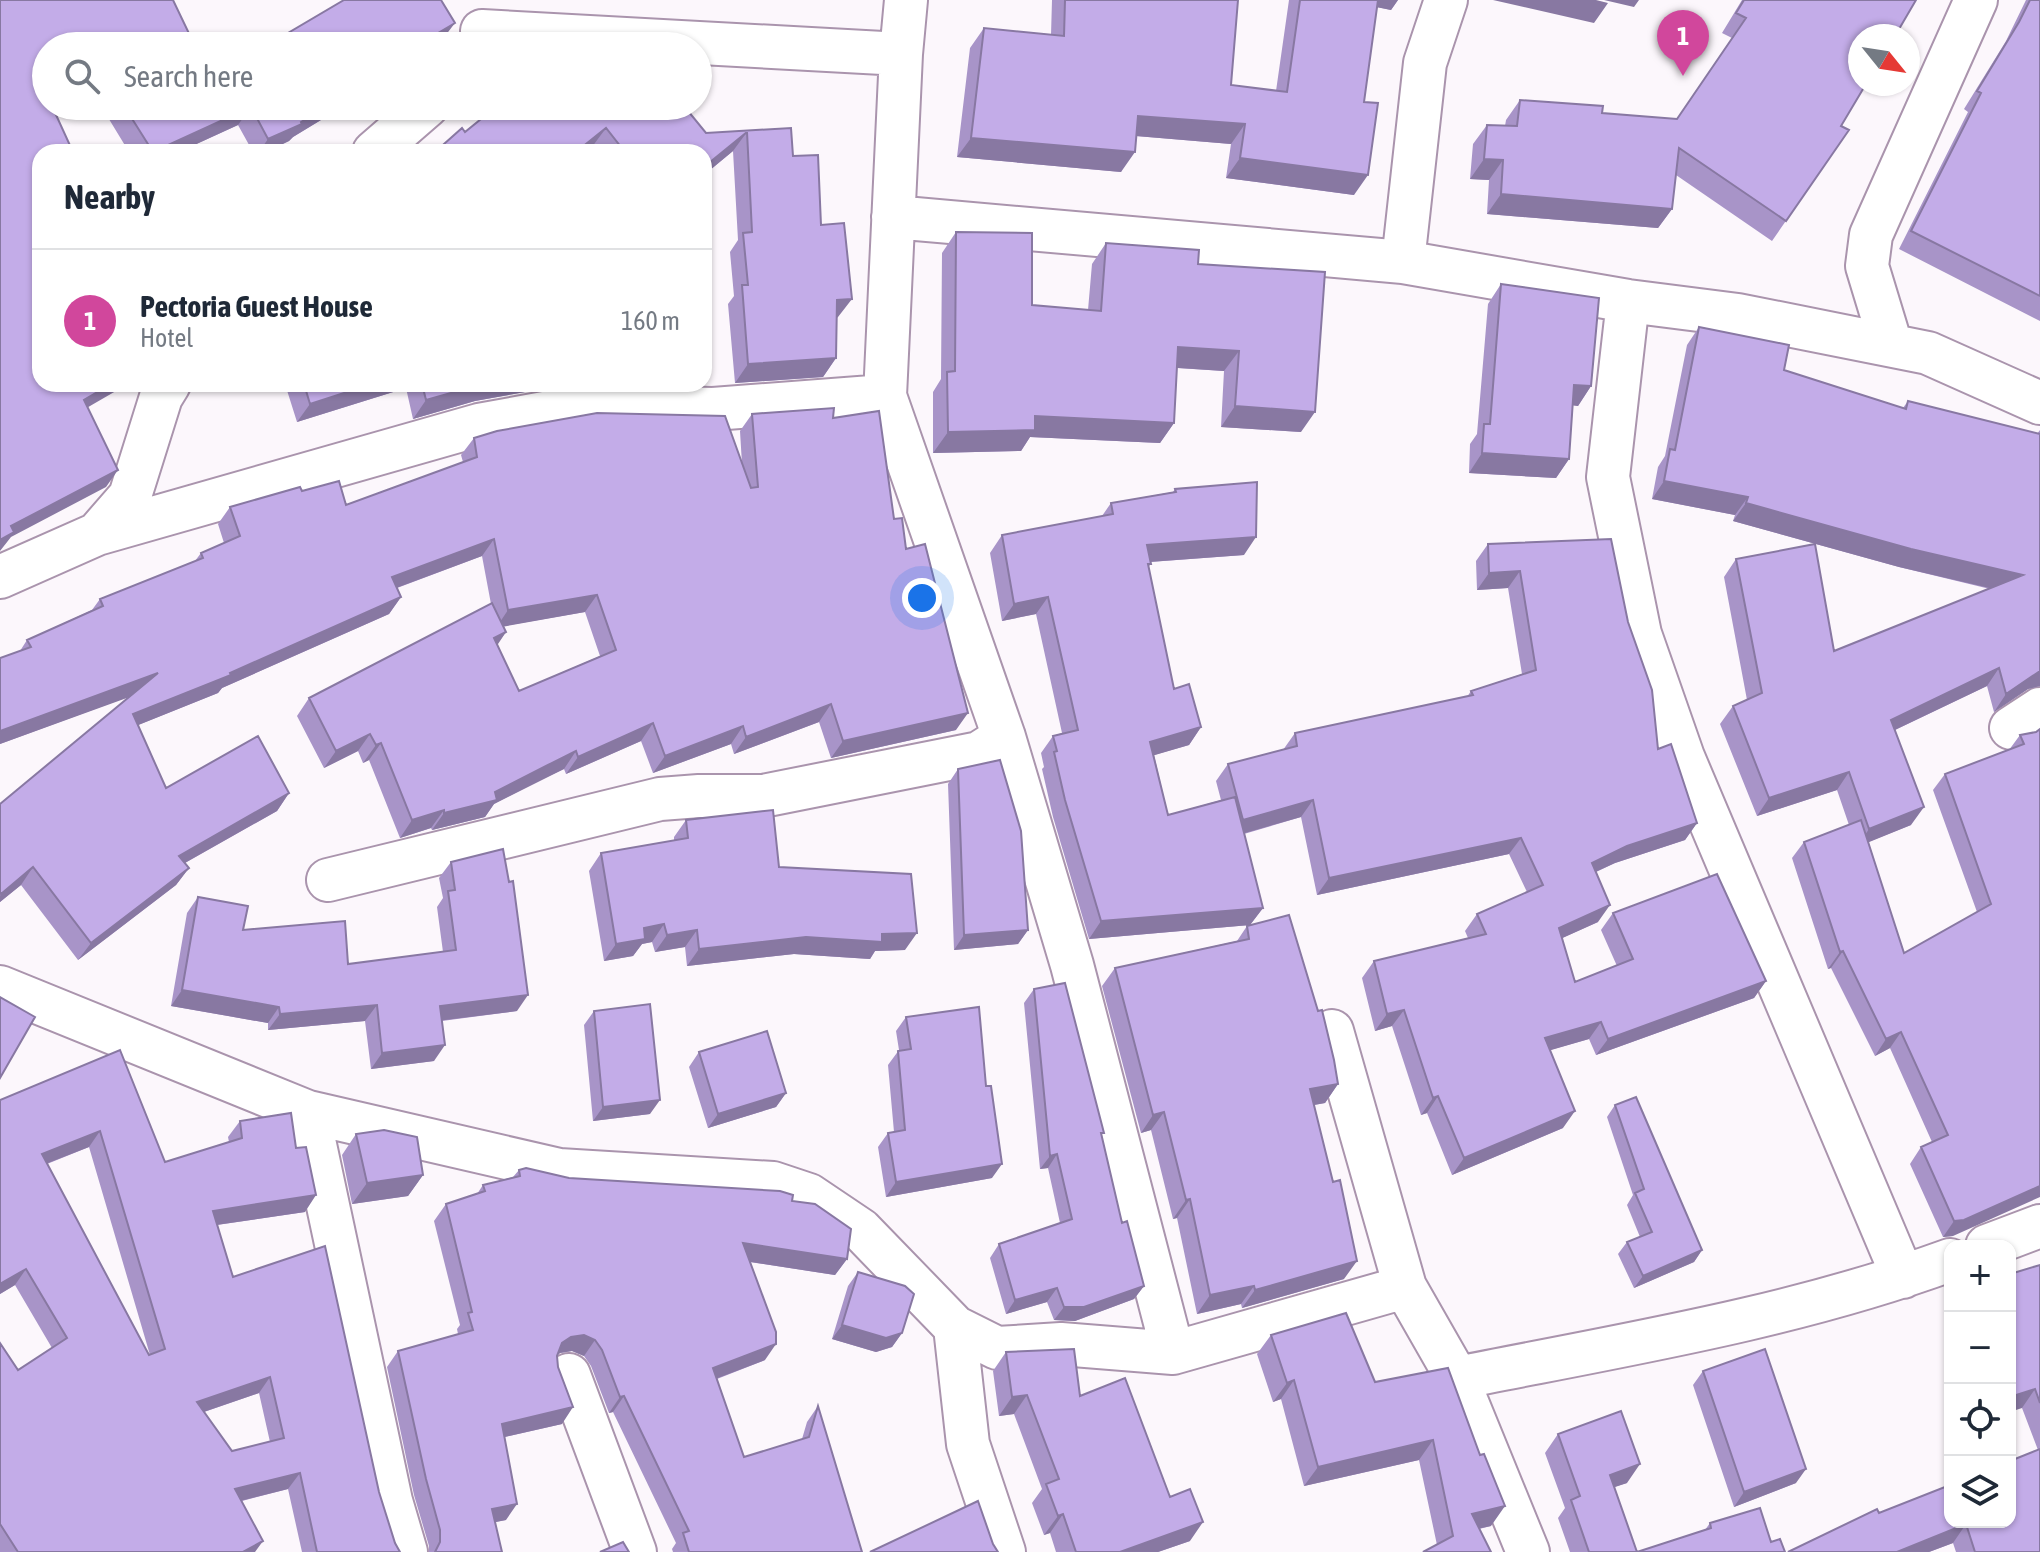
<!DOCTYPE html>
<html lang="en">
<head>
<meta charset="utf-8">
<style>
	body { margin:0; font-family:"Asap Condensed",sans-serif; background:#f6f6f7; color:#1f2937 }
	.controls { position:absolute; right:24px; bottom:24px; display:grid; overflow:hidden; border-radius:16px; box-shadow:0 2px 6px #0004 }
	.controls button { width:72px; height:72px; display:grid; place-items:center; padding:0; border:0; border-bottom:2px solid #e0e1e3; background:#fff; color:#1f2937; font:40px sans-serif }
	.compass { position:absolute; left:1848px; top:24px; width:72px; height:72px; border-radius:50%; background:#fff; box-shadow:0 2px 6px #0004; rotate:120deg }
	.you { position:absolute; left:922px; top:598px; width:28px; height:28px; margin:-20px; border:6px solid #fff; border-radius:50%; background:#1a73e8; box-shadow:0 0 0 12px #1a73e833 }
	.badge { display:grid; place-items:center; width:52px; height:52px; border-radius:50%; background:#d93025; color:#fff; font-size:26px; font-weight:700 }
	.pin { position:absolute; translate:-50% -66px; filter:drop-shadow(0 2px 4px #0008) }
	.pin::after { content:''; position:absolute; top:42px; width:28px; height:24px; background:inherit; clip-path:polygon(0 0,100% 0,50% 100%) }
	.list { margin:0; padding:0; list-style:none }
	h2 { display:flex; justify-content:space-between; align-items:center; height:104px; margin:0; padding:0 32px; font-size:34px }
	h2 small { font-size:26px; font-weight:400; color:#747a83 }
	.list li { display:grid; grid-template-columns:52px 1fr auto; gap:24px; align-items:center; box-sizing:border-box; height:144px; padding:0 32px; border-top:2px solid #e0e1e3 }
	.list b { display:block; font-size:30px; white-space:nowrap }
	.list p { margin:0; font-size:26px; white-space:nowrap; color:#747a83 }
	.list em { font-size:26px; font-style:normal; color:#747a83 }
	.icon { flex:none; width:44px; height:44px; fill:none; stroke:currentColor; stroke-width:2; stroke-linecap:round; stroke-linejoin:round }
	.map { position:relative; flex:none; width:2040px; height:1552px; overflow:hidden }
	.search { position:absolute; background:#fff; box-shadow:0 2px 6px #0004; left:32px; top:32px; width:680px; height:88px; display:flex; align-items:center; gap:20px; box-sizing:border-box; padding:0 28px; border-radius:44px; color:#747a83; font-size:30px }
	.panel { position:absolute; background:#fff; box-shadow:0 2px 6px #0004; left:32px; top:144px; width:680px; height:248px; border-radius:24px }
	.map>svg:first-child { display:block }
</style>
</head>
<body>
<div class="map">
<svg width="2040" height="1552" viewBox="0 0 2040 1552">
	<rect width="100%" height="100%" fill="#fcf7fc"/>
	<g fill="none" stroke-linecap="round" stroke-linejoin="round">
		<defs>
			<path id="minor" d="M906,0l-5,54 -16,342 119,341 68,228 101,388
				M482,31l419,23
				M374,152l53,-46
				M893,217l510,45 225,39 110,14 190,38 112,50
				M1403,262l22,-199 21,-63
				M1628,301l-20,176 32,157 43,123 220,520
				M1891,345l-24,-79 4,-31 105,-235
				M97,534l33,-38 31,-99 8,-13
				M0,577l97,-43 382,-109 104,-19 130,3 172,-13
				M2011,728l29,-19
				M328,880l332,-81 39,-3h64l216,-43 25,-16
				M0,987l308,125 251,58 214,13 36,12 52,35 94,97 42,21 64,-4 112,9 232,-66
				M1332,1031l73,256 52,91 71,174
				M308,1112l83,389 15,51
				M1987,1246l53,-20
				M955,1327l13,117 36,108
				M569,1375l66,177
				M1457,1378c166,-33 334,-60 493,-118"/>
		</defs>
		<use href="#minor" stroke="#aa94ad" stroke-width="46"/>
		<use href="#minor" stroke="#fff" stroke-width="42"/>
	</g>
	<path fill="#a894c8" fill-rule="evenodd" d="M1052,0h186l-7,85 45,6 13,-91h109l-7,10 -14,-3 -13,95 -10,93 -128,-17 5,-34 -95,-8 -15,36 -164,-15 13,-109 14,-20 67,7z
		M1742,0h174l-75,126 8,4 -77,111 -96,-66 -4,34 -14,19 -171,-14 2,-34 -19,-1 3,-35 14,-19 18,1 1,-6 14,-20 82,13 75,6 55,-81 -10,-5z
		M2026,0h14v321l-141,-72 69,-137 -4,-3 42,-68z
		M101,106h243l-51,31 -4,4 -23,11h-13l-15,-27 -59,27h-50z
		M565,118l141,15 85,-5 2,28 28,69 17,92 -1,1 -1,40 -13,19 -88,6 -7,-79 6,-8 -4,-44 8,-12 -5,-89 -29,24v-23h-107l-5,-5 -127,-15z
		M956,232l76,73 56,5 4,-46 14,-21 92,21 103,168 -80,-5 3,-56 -47,-3 -3,55 -14,20 -130,-6 -9,14 -88,2v-61l8,-13 1,-126z
		M1501,284l90,102 -13,20 -5,-1 -4,54 -13,19 -87,-5 1,-29 7,-10 11,-130z
		M1699,327l85,43 119,38 5,-7 129,33 3,-4v256l-12,3 -34,23 -7,-26 -92,44 16,95 -43,17 36,111 73,-41 -44,-122 12,-16 64,-24 11,-15 16,-3 -83,504 -10,1 -33,-73 11,-17 11,-5 -42,-94 -15,8 -44,-88 -3,1 -36,-111 12,-16 45,-17 -12,-35 -80,26 -37,-92 13,-18 14,-6 -23,-123 12,-18 98,92 156,-62 -91,-22 -166,-46 2,-6 -83,-16 6,-32 7,-11 22,-111z
		M285,384h285l-95,17 -62,18 -7,-31 -109,34z
		M752,414l81,4 61,101 12,30 50,181 -125,28 -12,-36 -85,32 -3,-10 -78,29 -12,-32 -75,33 -2,-5 -28,13 -42,22 -9,13 -53,13 -1,-2 -31,10 -31,-78 -6,3 -5,-12 -34,17 -27,-52 12,-18 182,-94 -9,-48 -85,32 4,9 -12,17 -167,74 -4,5 -80,32 28,63 123,5 -12,18 -92,52 4,5 -13,17 -98,75 -57,-75 -21,17v-98l130,-108 -130,48v-86l20,-7 7,-11 65,-30 8,-11 95,-38 6,-8 23,-10 -6,-19 12,-17 72,-16 44,14 117,-43 -2,-7 13,-17 268,26 -2,-33zM585,612l15,44 -81,35 -22,-47 9,-12 -3,-6z
		M1175,489l69,66 -94,7 1,2 -3,3 26,122 27,38 -12,18 -35,10 14,60 53,-15 -5,-19 12,-17 55,-14 12,-17 172,-36 4,-6 51,-17 -14,-86 -31,2 -1,-29 12,-17 140,78 30,127 39,74 -12,17 -70,23 -19,9 2,50 -36,16 13,44 42,-16 -16,-36 12,-17 153,68 -12,17 -158,57 -7,-16 -39,11 13,78 -111,47 -25,-62 -6,2 -29,-89 -17,5 -13,-53 12,-17 94,-23 -3,-7 12,-17 50,-22 -18,-38 -192,41 -16,-78 -57,17 19,74 -13,17 -161,14 -36,-122 -11,-48 2,-2 -3,-14 12,-17 9,-3 -26,-119 -34,7 -12,-68 12,-18 100,-19 9,-13 62,-11z
		M958,769l70,161 -10,14 -64,6 -6,-166z
		M686,820l93,47 126,83 -30,1 -5,8 -76,-5 -107,12 -2,-19 -30,5 -3,-10 -10,2 -9,12 -29,5 -15,-90 12,-18 73,-12v-4z
		M451,862l66,149 -75,10 -8,40 -63,8 -6,-48 -97,9v-7l-97,-17 16,-93 11,-16 45,33 105,34 95,-12 -6,-45 6,-9 -4,-20z
		M1247,926l91,158 -13,19 -11,2 30,174 -102,29 -1,-4 -44,10 -20,-96 -4,1 -22,-89 -10,3 -39,-147 13,-18 122,-27z
		M1034,989l68,147 20,87 22,63 -10,13 -59,22 -21,-1 -7,-18 -41,12 -16,-56 9,-14 61,-21 -12,-55 -8,1 -16,-166z
		M594,1011l56,103 -57,7 -9,-96z
		M906,1017l86,161 -106,19 -8,-50 10,-14 6,-1 -6,-67 11,-15 -3,-19z
		M120,1050l45,112 64,-20 -1,-5 12,-16 65,91 -88,13 16,52 146,215 16,51 5,9h-98l-14,-63 -46,12 13,51h-255v-209l18,27 34,-22 -37,-63 -15,9v-194zM89,1147l61,208h-1l-102,-191zM259,1393l11,49 -38,9 -28,-39z
		M699,1052l87,41 -10,14 -68,21 -19,-61z
		M1615,1105l87,145 -8,12 -60,26 -16,-34 9,-12 13,-5 -13,-32 6,-10 -26,-78z
		M356,1134l67,41 -15,21 -56,8 -10,-49z
		M519,1170l50,8 223,23 55,58 -12,16 -85,-13 15,98 -48,19 27,78 58,-18 5,-17 11,-16 44,146h-189l-1,-3 4,-6 -63,-131 -4,1 -18,-47 -7,-10 -12,-5 -12,2 -3,3 5,68 -57,13 1,83 -11,2 7,30h-73v-6l-15,-51 -27,-128 11,-16 60,-17 -1,-5 3,-4 -26,-104 12,-17 31,-10 6,-9 30,-8z
		M2040,1265v287h-84l-3,-9 -24,9h-141l91,-39 159,-63 -16,-42z
		M858,1272l44,61 -10,14 -16,5 -44,-13 16,-53z
		M1271,1335l104,47 73,-14 43,158 -12,3 -42,16 -18,-85 -115,26 -23,-87 -8,3 -16,-48z
		M1006,1352l74,44 90,101 20,44 -32,11h-102l-6,-19 -6,2 -12,-32 10,-14 -28,-75 -15,2 -6,-45z
		M1703,1371l93,112 -62,24 -41,-122z
		M1558,1434l69,49 -13,4 23,65 68,-22 5,-7 61,19 14,10h-215l-12,-34 7,-10 -20,-55z"/>
	<path fill="#8878a2" d="M1369,0h29l-7,10 -25,-5z
		M1493,0h103l12,3 -14,20z
		M1604,0h35l-5,7z
		M455,23l-13,17 -9,6h-17z
		M49,106h28l-39,16z
		M327,106h17l-51,31 -4,4 -23,11h-7l9,-13z
		M251,107l-13,18 -59,27h-26z
		M1138,116l107,8 -14,20 -107,-9z
		M606,128l-14,19 -6,5h-10z
		M747,132l-14,19 -29,24v-8z
		M971,138l164,14 -14,20 -164,-15z
		M1240,158l128,17 -14,20 -128,-17z
		M1484,159l19,1 -14,20 -19,-1z
		M1501,194l171,15 -14,19 -171,-14z
		M40,204v12l-18,8 12,-17z
		M852,299l-14,18 -14,2 13,-19z
		M1178,347l61,4 -15,20 -60,-4z
		M836,358l-13,19 -88,6 13,-19z
		M111,384h17l-57,33 13,-17z
		M372,384h37l-3,4 -109,34 13,-18z
		M483,384h87l-95,17 -62,18 13,-19z
		M1574,385l17,1 -13,20 -17,-2z
		M1235,406l80,6 -14,20 -80,-5z
		M1035,416l139,7 -14,20 -130,-6 -9,14 -88,2 15,-21z
		M1482,453l87,6 -13,19 -87,-5z
		M118,470l-12,17 -95,50 -11,14v-11l11,-14z
		M1664,481l84,16 -13,18 -83,-16z
		M1746,503l277,72 -12,18 -112,-26 -166,-46z
		M1256,537l-12,18 -109,8 12,-18z
		M494,539l-12,17 -102,38 12,-17z
		M1520,571l-12,17 -31,2 12,-17z
		M597,595l-12,17 -89,16 12,-18z
		M401,597l-12,17 -167,74 -4,5 -97,39 12,-18z
		M1048,597l-12,17 -34,7 12,-17z
		M506,632l-12,18v-12z
		M1999,668l-12,18 -109,52 13,-18z
		M2040,671v15l-12,3 -34,23 12,-18z
		M158,673l-12,18 -146,53v-13z
		M831,704l-12,18 -85,32 12,-17z
		M968,713l-12,17 -125,28 12,-17z
		M653,723l-12,18 -75,33 12,-17z
		M743,726l-12,18 -78,29 12,-17z
		M1201,727l-12,18 -51,15 12,-18z
		M370,734l-12,17 -34,17 12,-17z
		M381,743l-12,17 -6,3 13,-18z
		M576,751l-12,18 -70,35 -9,13 -53,13 12,-17 51,-21z
		M1849,772l-12,18 -80,26 12,-18z
		M289,793l-12,18 -110,62 12,-17z
		M1313,800l-12,17 -70,20 12,-17z
		M1924,807l-13,18 -54,22 12,-18z
		M444,810l-13,18 -31,10 12,-18z
		M1697,823l-12,17 -70,23 -35,16 12,-16 35,-17z
		M1521,838l-12,16 -192,41 12,-17z
		M33,867l-12,18 -21,17v-6l1,-2z
		M189,868l-13,17 -98,75 13,-17z
		M1610,905l-12,17 -51,23 12,-17z
		M1263,908l-13,17 -161,14 12,-18z
		M664,924l-12,18 -10,2 -9,12 -29,5 12,-17 28,-16z
		M697,930l-12,17 -30,5 12,-17z
		M1028,930l-10,14 -64,6 10,-15z
		M917,933l-12,17 -30,1 -5,8 -76,-5 -107,12 12,-17 107,-12z
		M1843,951l-12,17 -3,1 12,-17z
		M1766,981l-12,17 -158,57 12,-16z
		M182,990l97,17 -11,16 -97,-17z
		M528,995l-11,16 -88,11 11,-16z
		M377,1005l-12,16 -97,9 12,-16z
		M1404,1010l-12,16 -17,5 12,-17z
		M1601,1022l-12,17 -55,16 11,-17z
		M1901,1032l-11,16 -15,8 11,-17z
		M445,1045l-11,16 -63,8 11,-16z
		M1338,1084l-13,19 -28,5 13,-19z
		M786,1093l-10,14 -68,21 10,-14z
		M1438,1096l-11,17 -6,2 12,-17z
		M660,1100l-10,14 -57,7 10,-14z
		M1575,1111l-12,17 -111,47 12,-17z
		M1164,1112l-13,18 -10,3 12,-18z
		M100,1131l-11,16 -59,23 12,-16z
		M1057,1154l-9,14 -8,1 10,-13z
		M1002,1164l-10,14 -106,19 10,-15z
		M423,1175l-15,21 -56,8 15,-21z
		M2040,1186v11l-87,39 -10,1 11,-16z
		M316,1195l-11,17 -103,15 11,-16z
		M1190,1199l-13,19 -4,1 13,-19z
		M743,1243l104,16 -12,16 -104,-16z
		M1702,1250l-8,12 -60,26 9,-12z
		M1357,1261l-13,18 -102,29 13,-18z
		M26,1269l-11,16 -15,9v-10z
		M1144,1286l-10,13 -59,22 -21,-1 10,-13z
		M1254,1286l-13,18 -44,10 13,-19z
		M1057,1288l-10,14 -41,12 9,-14z
		M842,1325l60,8 -10,14 -16,5 -44,-13z
		M584,1335l11,5 -11,16 -12,-5 -12,2 -9,6 11,-16 9,-6z
		M776,1344l-11,16 -63,24 11,-16z
		M270,1377l-11,16 -73,25 11,-16z
		M1294,1380l-13,19 -8,3 14,-19z
		M2035,1389l-13,19 -12,4v-15z
		M1027,1395l-13,19 -15,2 13,-19z
		M624,1396l-11,16 -4,1 11,-16z
		M573,1407l-11,17 -71,16 11,-16z
		M1433,1440l-14,20 -115,26 14,-19z
		M1640,1464l-13,19 -30,10 13,-18z
		M1806,1469l-10,14 -62,24 10,-15z
		M300,1473l-12,16 -64,16 11,-16z
		M517,1504l-11,16 -25,5 11,-16z
		M1505,1506l-14,20 -33,7 14,-19z
		M1063,1514l-13,19 -6,2 14,-19z
		M1203,1522l-13,19 -32,11h-38z
		M1966,1524l-13,19 -24,9h-32z
		M263,1541l-8,11h-12z"/>
	<path fill="#c3ace8" stroke="#8878a2" stroke-width="2" fill-rule="evenodd" d="M0,0h173l22,46h-149v60h6l21,46h-33v52l-6,3 6,12v165h71l-27,16 34,70 -107,56 3,6 -14,8z
		M344,0h97l14,23 -39,23h-150z
		M1065,0h173l-7,85 56,7 13,-92h78l-14,102 14,1 -10,72 -128,-17 5,-34 -107,-8 -3,36 -164,-14 13,-110 80,8z
		M1744,0h172l-21,36h-35v48h6l-25,42 8,4 -63,91 -107,-73 -7,61 -171,-15 2,-34 -19,-1 3,-34 30,1 3,-26 83,6 -1,7 75,6 69,-101 -10,-5z
		M2030,0h10v296l-129,-65 70,-138 -4,-2 42,-69z
		M213,38l5,8h-18z
		M124,106h203l-26,16 1,2 -34,15 -17,-32 -98,45z
		M497,106h58l10,12 15,-12h104l22,27 85,-5 2,28 25,-1 3,70 23,-2 8,76 -15,1 -1,58 -88,6 -6,-79h6l-5,-52 9,-1 -5,-100 -43,35v-15h-79l-19,-24 -30,24h-141l27,-24 3,4z
		M956,232l76,1v72l69,6 5,-68 93,7 -1,14 127,8 -10,140 -80,-6 4,-55 -61,-4 -4,76 -139,-7v14l-87,2 -1,-60 8,-1z
		M1501,284l98,14 -8,88 -17,-1 -5,74 -87,-6 2,-29h6z
		M1699,327l90,18 -5,25 122,39 2,-8 132,33v237l-34,23 -7,-26 -108,52 33,87 -55,22 -20,-57 -80,26 -36,-92 29,-13 -26,-134 79,-15 19,107 189,-76 -112,-26 -165,-46 2,-6 -84,-16 6,-32 5,1z
		M704,350l6,16h-6z
		M304,384h68l-62,20z
		M422,384h61l-57,16z
		M834,408l-1,10 46,-7 15,108 8,-1 4,31 19,-5 43,169 -125,28 -12,-37 -85,33 -3,-11 -78,30 -12,-33 -75,34 -2,-6 -28,14 -53,27 2,8 -53,13v-3l-32,10 -31,-77 -5,2 -6,-11 -34,17 -27,-53 183,-95 14,29 -12,6 25,53 97,-41 -19,-55 -89,15 -14,-71 -102,38 9,20 -171,76 1,2 -98,39 33,74 92,-52 31,57 -110,63 10,12 -98,75 -58,-76 -32,27 -1,-2v-88l158,-131 -158,58v-73l31,-11 -4,-7 76,-34 -3,-7 103,-41 -2,-5 39,-17 -10,-29 70,-20 2,4 37,-10 7,24 131,-48 -3,-19 23,-7 100,-18 128,3 26,72 7,-1 -6,-73z
		M1257,482l-1,55 -109,8 4,19h-3l26,125 15,-5 12,43 -51,15 18,73 67,-18 28,111 -162,13 -36,-121 -11,-48 3,-1 -4,-15 25,-6 -30,-133 -34,7 -12,-69 111,-21 -2,-11 65,-11 -1,-3z
		M1611,539l17,83 24,68 6,59 13,-5 26,79 -70,23 -35,17 18,42 -51,23 16,54 58,-23 -20,-46 104,-39 49,107 -158,58 -7,-17 -56,16 30,73 -111,47 -26,-62 -5,2 -29,-88 -17,4 -13,-53 112,-27 -9,-20 66,-29 -22,-47 -192,40 -16,-78 -70,20 -15,-56 69,-18 -2,-13 178,-38 -2,-4 65,-21 -16,-99 -31,2 -1,-29z
		M2040,729v457l-76,34 -10,1 -33,-74 27,-12 -47,-103 -15,7 -43,-88 -3,1 -36,-110 57,-22 43,133 87,-49 -46,-130 79,-30 -4,-9 16,-3z
		M1000,760l21,71 7,99 -64,5 -6,-166z
		M773,810l6,57 132,7 6,59 -35,1v8l-76,-5 -107,12 -2,-19 -30,5 -3,-11 -20,4 1,11 -29,5 -15,-91 87,-15 -2,-18z
		M503,849l6,33 4,-1 15,114 -88,11 5,39 -63,8 -5,-48 -97,9 -1,-7 -97,-17 16,-93 50,9 -5,24 102,-9 3,43 108,-14 -8,-59 7,-1 -4,-28z
		M1289,915l29,96 4,-1 12,50 4,24 -28,5 23,93 7,-2 17,81 -102,29 -1,-4 -44,9 -20,-96 -4,1 -22,-88 -11,3 -38,-147 134,-29 -2,-13z
		M1065,983l39,150h-3l21,90 5,-2 17,65 -60,21h-20l-7,-19 -42,12 -16,-56 73,-25 -15,-65 -7,2 -16,-167z
		M0,997l35,20 -35,61z
		M650,1004l10,96 -57,7 -9,-96z
		M979,1007l7,79h5l11,78 -106,18 -8,-49 17,-3 -7,-79 13,-2 -5,-32z
		M767,1031l19,62 -68,21 -19,-62z
		M120,1050l45,112 77,-24 -2,-17 51,-8 5,35 10,-1 10,48 -103,16 20,66 92,-31 54,246 16,51 5,9h-83l-17,-79 -65,16 28,52 -20,11h-225l-18,-28v-181l18,27 49,-32 -41,-69 -26,15v-184zM100,1131l65,218 -16,6 -107,-201zM270,1377l14,61 -52,13 -35,-49z
		M1636,1097l66,153 -59,26 -16,-34 25,-10 -17,-39 9,-4 -29,-84z
		M384,1130l33,7 6,38 -56,8 -11,-49z
		M526,1168l43,10 211,13 13,4 -1,6 23,3 36,25 -4,30 -104,-16 33,89v12l-63,24 31,89 65,-20 9,-31 44,146h-173l-6,-19 6,-2 -65,-135 -4,1 -18,-47 -7,-10 -11,-5 -13,2 -9,6 -5,13 1,11 15,40 -71,17 15,80 -25,5 10,43h-67l5,-10v-12l-14,-51 -28,-128 75,-21 -5,-17 4,-1 -26,-108 39,-13 -2,-6 37,-9 -1,-6z
		M2040,1265v138l-5,-14 -25,8v-123z
		M858,1272l47,14 9,8 -12,39 -16,5 -44,-13z
		M1346,1313l29,69 73,-14 32,87 4,-1 21,52 -33,8 19,38h-68l30,-16 -20,-96 -115,27 -24,-87 -7,3 -16,-48z
		M1074,1349l6,47 45,-18 45,119 20,-8 13,33 -83,30h-44l-13,-38 -5,2 -12,-32 13,-5 -32,-84 -15,2 -6,-45z
		M1765,1349l41,120 -62,23 -41,-121z
		M1621,1411l19,53 -30,11 27,77 74,-24 -1,-5 50,-15 11,34 9,-3 5,13h-196l-18,-52 9,-4 -22,-62z
		M2040,1449v103h-65l-9,-28 -69,28h-109l89,-43 2,4 71,-28v37h60v-61z
		M978,1501l15,43 5,8h-128z
		M623,1542l6,10h-29z"/>
</svg>
<div class="controls">
<button>+</button>
<button>−</button>
<button><svg class="icon" aria-label="locate" viewBox="0 0 24 24"><circle cx="12" cy="12" r="6"/><path d="M12 2v4M12 18v4M2 12h4M18 12h4"/></svg></button>
<button><svg class="icon" aria-label="layers" viewBox="0 0 24 24"><path d="M12 4l9 5-9 5-9-5zM3 14l9 5 9-5"/></svg></button>
</div>
<svg class="compass" viewBox="-18 -18 36 36"><path d="M0-13l5 13h-10z" fill="#e53935"/><path d="M0 13l5-13h-10z" fill="#747a83"/></svg>
<div class="you"></div>
<div class="pin badge" style="left:1683px;top:76px;background:#d1479c">1</div>
<div class="search"><svg class="icon" aria-label="search" viewBox="0 0 24 24"><circle cx="10" cy="10" r="6"/><path d="M15 15l6 6"/></svg>Search here</div>
<section class="panel">
<h2>Nearby<small></small></h2>
<ul class="list">
<li><span class="badge" style="background:#d1479c">1</span><div><b>Pectoria Guest House</b><p>Hotel</p></div><em>160 m</em></li>
</ul>
</section>
</div>
</body>
</html>
